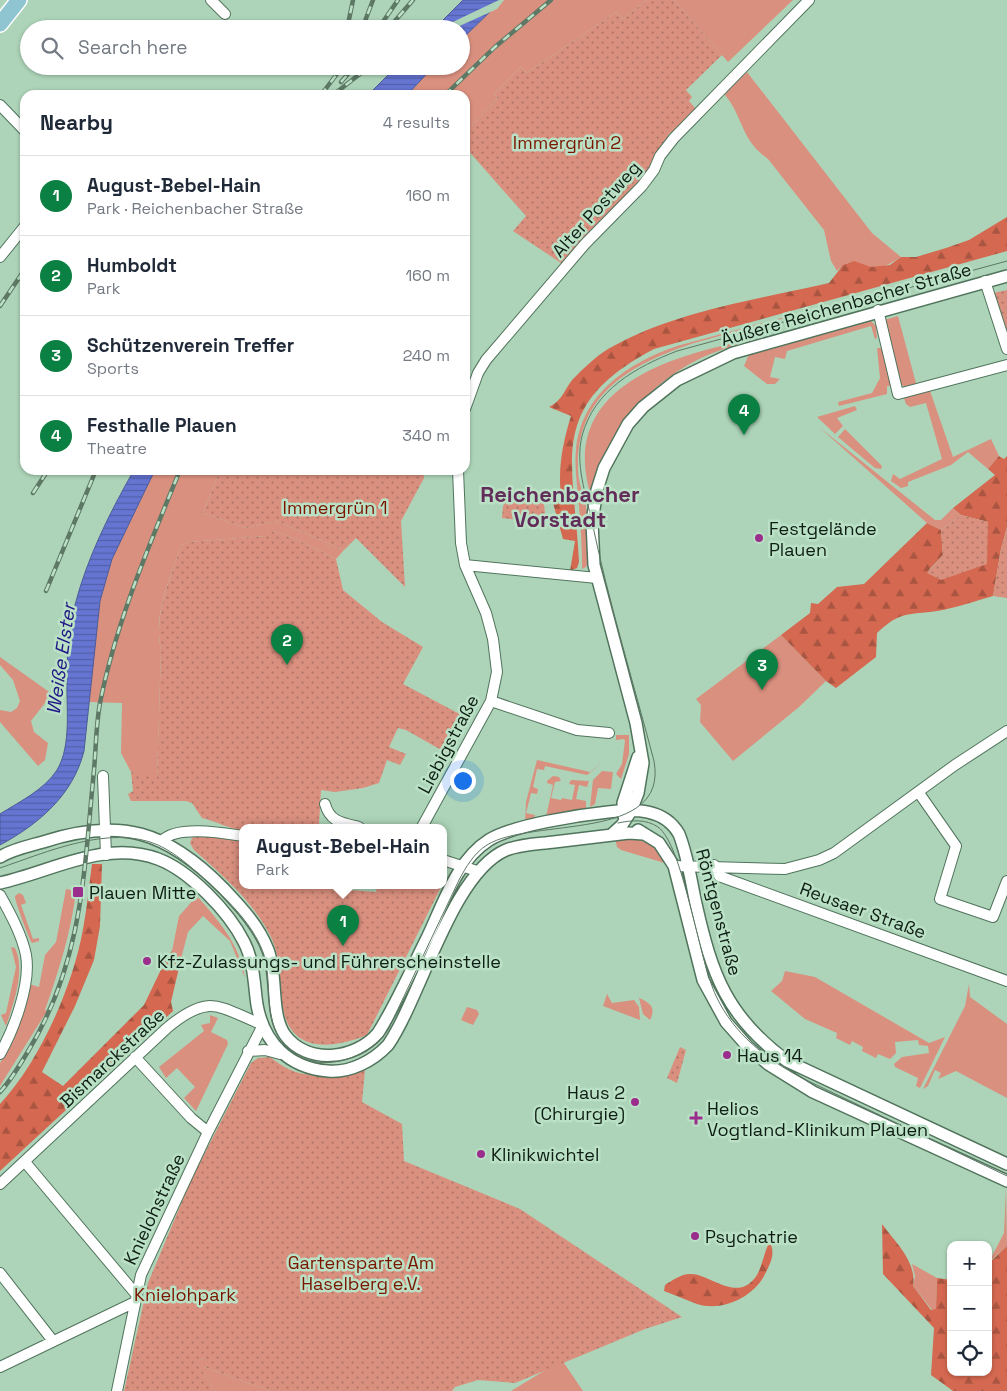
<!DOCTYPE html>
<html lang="en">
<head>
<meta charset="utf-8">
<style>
	body { margin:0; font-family:"Space Grotesk",sans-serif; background:#f2f2f3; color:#1f2937 }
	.controls { position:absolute; right:15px; bottom:15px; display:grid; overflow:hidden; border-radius:10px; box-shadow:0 1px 4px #0004 }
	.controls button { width:45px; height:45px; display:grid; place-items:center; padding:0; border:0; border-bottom:1px solid #e0e1e3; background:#fff; color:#1f2937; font:25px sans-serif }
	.you { position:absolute; left:462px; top:780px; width:18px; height:18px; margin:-12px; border:4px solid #fff; border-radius:50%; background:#1a73e8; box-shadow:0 0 0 8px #1a73e833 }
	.badge { display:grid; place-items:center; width:32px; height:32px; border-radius:50%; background:#0b8043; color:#fff; font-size:16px; font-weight:700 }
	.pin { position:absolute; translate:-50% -41px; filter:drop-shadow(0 1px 2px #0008) }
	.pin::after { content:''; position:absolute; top:26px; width:18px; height:15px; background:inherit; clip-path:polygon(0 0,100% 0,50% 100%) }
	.popup { position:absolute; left:239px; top:824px; width:208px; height:65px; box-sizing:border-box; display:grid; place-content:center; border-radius:10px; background:#fff; filter:drop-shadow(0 1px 4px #0005); font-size:16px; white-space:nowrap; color:#747a83 }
	.popup b { font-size:19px; color:#1f2937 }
	.popup::after { content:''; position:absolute; left:50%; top:100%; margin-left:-10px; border:10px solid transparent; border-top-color:#fff }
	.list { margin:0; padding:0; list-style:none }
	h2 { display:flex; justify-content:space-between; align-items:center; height:65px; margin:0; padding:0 20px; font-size:21px }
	h2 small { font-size:16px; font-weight:400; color:#747a83 }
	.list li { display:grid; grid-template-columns:32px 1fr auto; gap:15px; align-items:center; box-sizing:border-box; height:80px; padding:0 20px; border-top:1px solid #e0e1e3 }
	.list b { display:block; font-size:19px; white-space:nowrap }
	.list p { margin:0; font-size:16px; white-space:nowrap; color:#747a83 }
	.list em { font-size:16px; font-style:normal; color:#747a83 }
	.icon { flex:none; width:28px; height:28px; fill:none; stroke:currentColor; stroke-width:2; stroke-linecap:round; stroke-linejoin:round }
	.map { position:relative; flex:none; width:1007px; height:1391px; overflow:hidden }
	.search { position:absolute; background:#fff; box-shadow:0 1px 4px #0004; left:20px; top:20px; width:450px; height:55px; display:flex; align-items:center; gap:12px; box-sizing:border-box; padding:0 18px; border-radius:28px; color:#747a83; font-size:19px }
	.panel { position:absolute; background:#fff; box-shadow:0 1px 4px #0004; left:20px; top:90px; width:450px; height:385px; border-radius:15px }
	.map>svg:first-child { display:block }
</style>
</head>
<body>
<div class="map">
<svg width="1007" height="1391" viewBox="0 0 1007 1391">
	<defs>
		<pattern id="forest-firs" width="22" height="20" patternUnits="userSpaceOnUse" patternTransform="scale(1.25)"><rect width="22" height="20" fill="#d46850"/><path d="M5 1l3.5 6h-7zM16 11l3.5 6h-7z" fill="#aa5541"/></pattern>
		<pattern id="park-dots" width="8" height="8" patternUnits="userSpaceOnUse" patternTransform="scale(1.25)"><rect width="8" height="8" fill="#da907f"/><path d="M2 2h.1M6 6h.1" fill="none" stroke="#af7567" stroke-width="1.8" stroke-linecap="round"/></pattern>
		<pattern id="water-rules" width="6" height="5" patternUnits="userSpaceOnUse" patternTransform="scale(1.25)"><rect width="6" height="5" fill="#6675d2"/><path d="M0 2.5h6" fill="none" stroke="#525fa9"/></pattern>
	</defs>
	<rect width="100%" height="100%" fill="#add4b8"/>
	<path fill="#da907f" d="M502,0h145l-24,19 -7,-7 -89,61 -6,-6 -27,27 4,4 -33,34v-37h-58l27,-29h27v-26z
		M674,0h119l-65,62z
		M747,72l125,161 29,24c-9,6 -19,12 -31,10 -16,-3 -19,-10 -33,4l-6,-10 -7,-31 -56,-71c-28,-20 -24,-41 -43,-64l2,-6z
		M967,268l-273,75c-63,21 -118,51 -116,126 0,16 8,30 9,45 0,5 -1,10 -1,15 0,11 5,29 0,38l-4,2c0,-21 -1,-41 -3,-62 -1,-19 -5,-38 -3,-57 5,-56 52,-87 101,-104z
		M898,316l19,71 -8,1 -10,-4 -15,-64z
		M870,320l6,6 1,12 -2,1 -4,-13 -84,25 -2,8 -10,-2 -5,20 10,2 -5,5h-8l-23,-18 5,-12z
		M755,339c-19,6 -40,12 -58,21 -55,28 -88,75 -107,133 -31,-108 85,-139 165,-154z
		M877,348h4l2,4 8,34h-4v8l-48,12 -1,-4 34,-9 8,-15z
		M929,388l24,69 38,-18 8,17 -11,13 -20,-17 -17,13 -43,17v4l-7,2 -10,-7 2,-7 7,5 42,-20 -16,-56 -16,4 -4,-3 -2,-6 1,-2z
		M855,406l2,4 -20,8 6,8 -8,8 -18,-17z
		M819,427l116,93h6l12,-12 8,7 -20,15 -14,-7z
		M845,429l37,37 -1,3 -6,-1 -37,-31z
		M155,470h65l-17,43 43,15 31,-7 67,29 -8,9 -38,-19 -25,-9 -6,5 -79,6 -7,4c-11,34 -28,67 -20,104l-4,129 -26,-7 -10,-19 1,-50 -34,-1 12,-101 12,-42z
		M781,635l45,46 -27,26 -66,54 -33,-39 1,-17 -5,-6z
		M0,657l52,37 -21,27 3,11 14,11 -3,17 -7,6 -38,-44v-12l11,2 6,-4 3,-7 -7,-21 -13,-15z
		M616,735h13v19l-8,25 -5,-5 6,-10 3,-23 -1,-2 -8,1z
		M537,760l53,12 14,-11 -17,14 -42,-9 -1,4 -7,-1 -4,18 5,2 -1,5 -6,-1 -5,20 9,2 -1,4 -9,3 1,-20z
		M602,771l11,1 -2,17 -13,-1 -3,16 -5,3 3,-27z
		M553,776l6,1 2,4 -6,1 -4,16 10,2 1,-2 10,2 3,-15 -6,-1 2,-4 18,1 -2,6 -8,-2 -3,14 10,2v7l-6,2 -40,9v-3l6,1 7,-32 -6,-2v-2z
		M625,837c21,3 31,9 43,27l-47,-14 -4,-3 -2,-9z
		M66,889l10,2c-5,42 -17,79 -31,119l2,1 -47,75v-23l14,-24 15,-55 10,3 6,-32 11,-13z
		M19,893l4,2 3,8 -5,2 12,34 6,-1v3l-7,2c-2,-2 -18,-44 -17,-47z
		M197,896c22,25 43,49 48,82l-15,-37 -27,-25 -15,16 -7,27 -9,-8 7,-35z
		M11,947l4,1c11,22 -2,57 -9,78l-5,-11 5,-2 10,-46z
		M785,971l30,6 114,66 16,-6 -25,51 -4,-2 2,-8 -23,-11 -1,-3 8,-7 27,-4 -1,-7 -9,-1 -1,-5 -23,2 1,11 -6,6 -12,-5 -2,4 -14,-7 1,-4 -11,-6 -2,4 -14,-7 1,-5 -32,-14 -34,-28 11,-10z
		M969,984l1,13 37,27v74l-51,-27 -18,8 3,-6 -6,-3 -7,16 -5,3 42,-83z
		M607,994l5,9 22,-3 5,7 1,13 -37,-14z
		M639,998c12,5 17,10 11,22l-7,-6z
		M467,1007l10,3 2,4 -6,11 -12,-5z
		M210,1015l8,3 -7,14 16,8 1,4 -32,67 -12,-13 11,-11 -18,-19 -11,10 -7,-11 45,-36 -3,-6 9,-2z
		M1006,1188l1,58 -18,16 15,-29z
		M912,1264l25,14 -1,31 -3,2 -20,-25 2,-10z
		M204,1358v9l66,24h-55l-19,-29z
		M562,1360l21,31h-72z"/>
	<path fill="url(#forest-firs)" d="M1007,217v34l-353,98c-108,57 -80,110 -75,213l-2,6 -7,3 5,-30 -12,-2 -10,-36h9c-5,-31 0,-58 9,-87l-22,-9c14,-7 15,-17 24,-28 10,-10 23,-23 35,-30 66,-38 147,-49 221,-66l14,-18 11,-4 17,6 19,-2 11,-8h15l30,-9 23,-8z
		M999,456l5,3 3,-3v71l-6,22 -8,47c-18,5 -37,12 -56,15 -29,4 -37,0 -60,22l-1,24 -40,31 -10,-7 -45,-46 29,-22 1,-10 7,1 19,-17 27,-3 63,-61 14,7 2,25 -16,17 61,-50 -27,-7 -8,-7 42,-33 -7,-6z
		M92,864h10l-2,62 -6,34 -19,46 -33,66 21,14 81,-81 24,-50 4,-4 9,8 -10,43 2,9 -173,160v-67c40,-43 73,-118 83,-175 4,-21 6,-43 9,-65z
		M882,1224c14,19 35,38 31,62l18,24 5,-1 1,-31 14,2v92h37v-108l19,-18v145h-54l-22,-16 3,-47 -51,-54z
		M768,1245h3c4,10 -1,19 -6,29 -11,23 -43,38 -68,30 -11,-4 -22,-9 -33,-13l1,-6c8,-5 16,-11 25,-11 20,-1 48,31 67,1 5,-9 7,-21 11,-30z"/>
	<path fill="url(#park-dots)" d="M647,0h27l48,55 -36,35 6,7 -3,4 8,9 -22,25 -4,-3 -3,3v5l-25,41 -79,84 -51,-34 13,-15 -61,-69v-15l33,-34 -4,-4 27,-27 6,6 89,-61 7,7z
		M1007,290v44l-14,-41z
		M220,470h203l1,8 -23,43 4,66 -49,-49 -12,12 -67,-29 -31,7 -43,-15z
		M512,494l32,10 2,19 -44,-5 1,-12z
		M961,515l27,7 -1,42 -46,16 -14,-7 16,-18 -2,-25z
		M1007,527v71l-14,-2 8,-47z
		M273,531l25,9 38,19 7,31 39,32 41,25 -20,37 66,35 -19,36 -44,-25 -8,-2 -9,19 17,7 -6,11 -13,-5 -8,23 -16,5 -28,4 -14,-2 -2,34 13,3h-89v4c-15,-3 -26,-9 -41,-13l-10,-15 -6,-2h-55l-3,-7 5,-3 -2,-19 26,6 4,-128c-8,-36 9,-70 20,-104l7,-4 78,-6z
		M196,836l47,3v46h107v5l26,2 1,-7h65l-75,150c-37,15 -79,18 -85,-32 -3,-22 -1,-43 -10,-64 -17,-36 -49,-63 -78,-89l-4,-7 2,-5z
		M680,1047l6,3 -9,33 -10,-5z
		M270,1057c33,27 56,17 95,13l-3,32 40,22 2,37 116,48 162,108 -37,12 -130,54 -37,-3 -23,7 -3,4h-182l-66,-24 -1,-9 -6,5 18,28h-91l24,-108 43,-103 60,-117 7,-5z"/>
	<path fill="url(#water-rules)" stroke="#4c5b99" d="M463,0h39l-41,40v-11h-27z
		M397,66h37l-27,29h-39z
		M134,470h21l-43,89 -12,42 -16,150c-11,44 -45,73 -84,94v-31c19,-12 44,-24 57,-44 15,-25 9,-64 10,-93 0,-23 2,-50 8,-72 12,-47 35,-93 59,-135z"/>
	<path fill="#add4b8" d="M499,0h5l-7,9 -44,20h-15z"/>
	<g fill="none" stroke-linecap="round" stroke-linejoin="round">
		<defs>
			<path id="minor" d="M211,0l14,14
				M0,105l25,26
				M0,257l25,-31
				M985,281l22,68
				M878,310l20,84 109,-29
				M465,409l13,-36 8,-13 99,-116 57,-58 12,-16 6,-14 14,-18 135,-138
				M465,565l132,13
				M491,701l86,29 32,3
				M103,776l3,79
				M919,793l37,53 -16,53 53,18 14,-36
				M325,804c5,18 17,19 34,23
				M422,827l69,-126 6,-29 -4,-33 -7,-26 -21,-48 -4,-22 -3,-73
				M162,841c14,-16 61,-8 81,-5
				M443,860l34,11
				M714,865l5,11 288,105
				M674,866l111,3 34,-9 15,-7 121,-88 52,-34
				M0,895c10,18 22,40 26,60 5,29 -12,74 -26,99
				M248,1051l17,-1 15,4
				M135,1057l56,61 17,14
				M25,1162l110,131
				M0,1184l167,-156c42,-35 50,-22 96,-3l-55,107 -67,143 -24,116
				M0,1273l53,68
				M0,1367l133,-64"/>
			<path id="tertiary" d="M624,816l-1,-13 15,-46
				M638,830l21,13 15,23 29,114 23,42 22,25 20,17 45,28 194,89
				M611,835l11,-10 9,-14 7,-18 5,-30 -7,-40 -42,-158 -2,-43 5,-32 7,-22 24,-44 15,-17 34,-27 56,-27 274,-77
				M0,857c13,-8 29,-11 43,-15 78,-25 124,-11 181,47 17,18 35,37 44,61 10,25 2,64 17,85 22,30 70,25 93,-2 19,-30 33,-63 49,-95 16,-33 29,-77 62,-98 24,-15 90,-25 119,-28 27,-3 56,-4 71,22 9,23 12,47 17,70 16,71 31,113 91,157l220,103
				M0,883c51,-11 105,-44 158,-24 32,12 71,53 86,83 10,19 10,42 13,63 7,38 32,63 71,66 22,2 45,-10 60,-26 33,-48 64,-172 118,-195 15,-6 32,-6 48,-8 25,-3 50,-6 75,-9l14,1"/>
			<path id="primary" d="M0,24l19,-24"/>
		</defs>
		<use href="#minor" stroke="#50745c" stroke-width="12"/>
		<use href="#tertiary" stroke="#50745c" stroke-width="14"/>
		<use href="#primary" stroke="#fff" stroke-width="18"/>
		<use href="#minor" stroke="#fff" stroke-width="10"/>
		<use href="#tertiary" stroke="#fff" stroke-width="11"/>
		<use href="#primary" stroke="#8ec5d1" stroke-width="15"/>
		<path stroke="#5d7865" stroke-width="1" d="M618,823c14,-3 28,-4 40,4 25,18 41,133 58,169 18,38 50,63 86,82l205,98
			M0,868c47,-16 110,-44 158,-23 22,10 39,28 57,44 19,17 41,41 49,66 8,26 0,58 15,82 25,42 85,27 109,-7l71,-150c7,-13 15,-27 28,-35 45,-28 182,-2 167,-84 -21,-80 -45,-158 -62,-239 -6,-28 -17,-57 -10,-86 12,-46 54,-69 95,-85l330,-90"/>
		<defs>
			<path id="rail" d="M347,29l6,-29
				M362,29l11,-29
				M378,29l20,-29
				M388,29l25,-29
				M341,82l14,-16
				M321,95l22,-29
				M333,95l37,-29
				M445,95l50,-48 56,-47
				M0,306l25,-37
				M33,493l15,-23
				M46,591l50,-121
				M0,1092c12,-13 21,-29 30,-44 53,-89 54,-177 64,-278 2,-22 2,-45 6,-67 16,-81 49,-157 80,-233"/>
		</defs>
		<use href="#rail" stroke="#5d7865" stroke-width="4.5"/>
		<use href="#rail" stroke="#bae1c5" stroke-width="2.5" stroke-dasharray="8" stroke-linecap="butt"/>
	</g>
	<g fill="#9b2d8c" stroke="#bae1c5" stroke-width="2">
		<circle cx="759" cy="538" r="5"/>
		<rect x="72" y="886" width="12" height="12" rx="2.5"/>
		<circle cx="147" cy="961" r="5"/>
		<circle cx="727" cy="1055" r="5"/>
		<circle cx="635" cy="1102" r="5"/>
		<path d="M693.5 1110.5h5v5h5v5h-5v5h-5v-5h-5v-5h5z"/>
		<circle cx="481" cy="1154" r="5"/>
		<circle cx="695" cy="1236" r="5"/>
	</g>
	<g text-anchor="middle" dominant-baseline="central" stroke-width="5" stroke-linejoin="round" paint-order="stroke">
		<g font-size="18" fill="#7a1600" stroke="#bae1c5">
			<text x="567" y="142">Immergrün 2</text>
			<text x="335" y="507">Immergrün 1</text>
			<text x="361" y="1262">Gartensparte Am<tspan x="361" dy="21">Haselberg e.V.</tspan></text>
			<text x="185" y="1294">Knielohpark</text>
		</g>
		<g font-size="18" fill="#0f1e14" stroke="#bae1c5">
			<text transform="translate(596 209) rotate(-48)">Alter Postweg</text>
			<text transform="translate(846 304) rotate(-16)">Äußere Reichenbacher Straße</text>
			<text transform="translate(448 744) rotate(-62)">Liebigstraße</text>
			<text transform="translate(863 910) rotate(20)">Reusaer Straße</text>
			<text transform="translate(719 912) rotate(75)">Röntgenstraße</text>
			<text transform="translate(112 1058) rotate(-43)">Bismarckstraße</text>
			<text transform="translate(154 1209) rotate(-65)">Knielohstraße</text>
		</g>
		<g font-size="18" fill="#0f1e14" stroke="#bae1c5" text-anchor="start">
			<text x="769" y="528">Festgelände<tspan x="769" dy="21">Plauen</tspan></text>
			<text x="89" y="892">Plauen Mitte</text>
			<text x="157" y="961">Kfz-Zulassungs- und Führerscheinstelle</text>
			<text x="737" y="1055">Haus 14</text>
			<text x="625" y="1092" text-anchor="end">Haus 2<tspan x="625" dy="21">(Chirurgie)</tspan></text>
			<text x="707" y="1108">Helios<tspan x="707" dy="21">Vogtland-Klinikum Plauen</tspan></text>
			<text x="491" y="1154">Klinikwichtel</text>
			<text x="705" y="1236">Psychatrie</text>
		</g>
		<g font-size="19" font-style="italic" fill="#201685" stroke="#bae1c5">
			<text transform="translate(61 659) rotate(-82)">Weiße Elster</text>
		</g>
		<g font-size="22" font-weight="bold" fill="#632d5a" stroke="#bae1c5">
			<text x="560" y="494">Reichenbacher<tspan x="560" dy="25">Vorstadt</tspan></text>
		</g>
	</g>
</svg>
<div class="controls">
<button>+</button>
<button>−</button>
<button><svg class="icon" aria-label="locate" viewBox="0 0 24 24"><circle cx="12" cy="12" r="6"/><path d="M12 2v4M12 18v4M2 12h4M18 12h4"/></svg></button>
</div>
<div class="you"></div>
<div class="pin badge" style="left:343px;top:946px">1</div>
<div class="popup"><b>August-Bebel-Hain</b>Park</div>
<div class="pin badge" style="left:287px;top:665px">2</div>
<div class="pin badge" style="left:762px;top:690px">3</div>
<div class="pin badge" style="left:744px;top:435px">4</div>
<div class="search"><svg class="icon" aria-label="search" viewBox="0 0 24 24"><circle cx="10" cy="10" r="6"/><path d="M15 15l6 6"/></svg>Search here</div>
<section class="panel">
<h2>Nearby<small>4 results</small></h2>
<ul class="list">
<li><span class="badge">1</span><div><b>August-Bebel-Hain</b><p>Park · Reichenbacher Straße</p></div><em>160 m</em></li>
<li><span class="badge">2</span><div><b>Humboldt</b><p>Park</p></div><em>160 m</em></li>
<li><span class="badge">3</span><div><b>Schützenverein Treffer</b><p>Sports</p></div><em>240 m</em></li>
<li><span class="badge">4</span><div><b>Festhalle Plauen</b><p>Theatre</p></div><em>340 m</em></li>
</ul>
</section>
</div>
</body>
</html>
